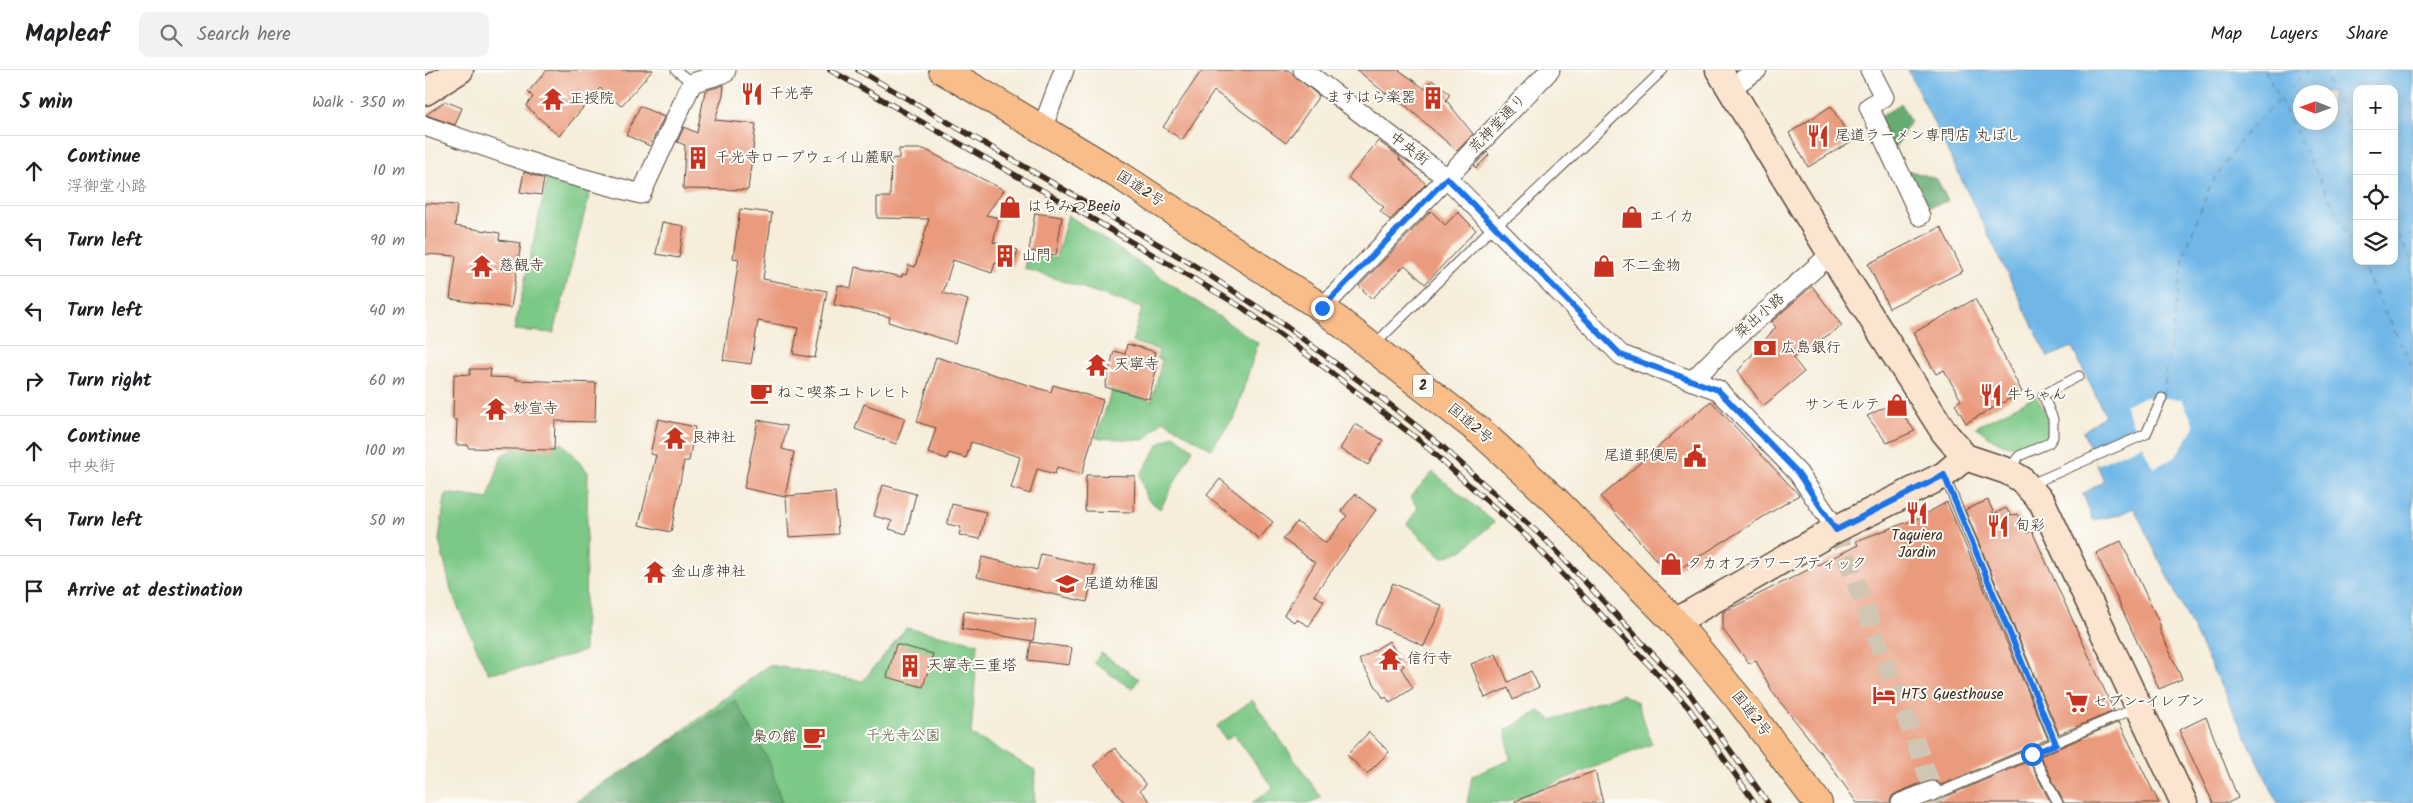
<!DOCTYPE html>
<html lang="en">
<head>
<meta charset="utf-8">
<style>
	body { margin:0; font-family:Kalam,"Klee One",sans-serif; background:#f2f2f2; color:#202124 }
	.controls { position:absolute; right:15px; top:15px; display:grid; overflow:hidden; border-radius:10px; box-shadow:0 2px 12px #0003 }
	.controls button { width:45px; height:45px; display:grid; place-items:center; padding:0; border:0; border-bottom:1px solid #e0e0e0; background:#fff; color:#202124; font:25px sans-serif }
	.compass { position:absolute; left:1868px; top:15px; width:45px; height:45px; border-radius:50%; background:#fff; box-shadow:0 2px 12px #0003; rotate:271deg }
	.stop { position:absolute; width:15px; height:15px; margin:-11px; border:4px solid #1a73e8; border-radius:50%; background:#fff }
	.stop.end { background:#1a73e8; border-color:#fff; box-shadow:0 1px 5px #0008 }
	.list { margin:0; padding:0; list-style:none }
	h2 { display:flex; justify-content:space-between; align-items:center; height:65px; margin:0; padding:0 20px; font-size:21px }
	h2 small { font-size:16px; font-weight:400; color:#757577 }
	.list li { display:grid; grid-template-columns:32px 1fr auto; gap:15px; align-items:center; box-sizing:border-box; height:70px; padding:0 20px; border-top:1px solid #e0e0e0 }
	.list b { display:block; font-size:19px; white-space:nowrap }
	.list p { margin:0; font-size:16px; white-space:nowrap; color:#757577 }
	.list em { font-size:16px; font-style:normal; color:#757577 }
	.icon { flex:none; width:28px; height:28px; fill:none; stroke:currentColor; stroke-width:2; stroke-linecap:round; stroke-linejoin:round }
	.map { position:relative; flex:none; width:1988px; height:733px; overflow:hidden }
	header { display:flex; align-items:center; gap:30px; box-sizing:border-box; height:70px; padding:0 25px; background:#fff; border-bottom:1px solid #e0e0e0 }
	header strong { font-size:24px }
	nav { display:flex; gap:28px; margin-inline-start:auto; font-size:18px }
	.search { width:350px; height:45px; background:#f2f2f2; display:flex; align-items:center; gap:12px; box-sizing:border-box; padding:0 18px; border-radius:10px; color:#757577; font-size:19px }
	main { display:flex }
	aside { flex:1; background:#fff }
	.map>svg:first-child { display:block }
</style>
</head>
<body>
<header>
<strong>Mapleaf</strong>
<div class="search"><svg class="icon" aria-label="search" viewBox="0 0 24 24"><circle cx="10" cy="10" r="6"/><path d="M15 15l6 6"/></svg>Search here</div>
<nav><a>Map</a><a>Layers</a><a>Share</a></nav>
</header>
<main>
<aside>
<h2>5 min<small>Walk · 350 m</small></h2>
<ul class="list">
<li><svg class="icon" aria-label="ahead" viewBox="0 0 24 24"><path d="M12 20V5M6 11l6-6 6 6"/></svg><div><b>Continue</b><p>浮御堂小路</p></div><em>10 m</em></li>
<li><svg class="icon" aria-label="left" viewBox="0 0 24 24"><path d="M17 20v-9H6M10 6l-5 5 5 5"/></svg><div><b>Turn left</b></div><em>90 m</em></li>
<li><svg class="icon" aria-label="left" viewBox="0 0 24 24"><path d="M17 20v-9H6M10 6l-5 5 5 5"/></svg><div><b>Turn left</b></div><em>40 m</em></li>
<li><svg class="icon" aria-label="right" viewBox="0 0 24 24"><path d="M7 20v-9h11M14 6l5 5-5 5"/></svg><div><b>Turn right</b></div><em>60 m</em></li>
<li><svg class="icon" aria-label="ahead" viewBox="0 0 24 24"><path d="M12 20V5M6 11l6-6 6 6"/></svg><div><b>Continue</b><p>中央街</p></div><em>100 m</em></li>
<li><svg class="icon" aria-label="left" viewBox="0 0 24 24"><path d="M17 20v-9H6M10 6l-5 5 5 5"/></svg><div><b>Turn left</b></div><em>50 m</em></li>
<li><svg class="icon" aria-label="arrive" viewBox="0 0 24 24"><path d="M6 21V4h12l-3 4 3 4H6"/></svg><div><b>Arrive at destination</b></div></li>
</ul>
</aside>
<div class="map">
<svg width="1988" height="733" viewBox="0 0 1988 733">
	<rect width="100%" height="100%" fill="#fdfcf7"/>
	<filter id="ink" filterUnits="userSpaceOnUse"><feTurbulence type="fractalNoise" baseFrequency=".02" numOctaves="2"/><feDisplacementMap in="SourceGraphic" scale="10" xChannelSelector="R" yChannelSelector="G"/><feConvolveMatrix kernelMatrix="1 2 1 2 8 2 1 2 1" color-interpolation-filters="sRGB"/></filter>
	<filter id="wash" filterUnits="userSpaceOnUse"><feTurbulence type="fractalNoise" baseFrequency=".0096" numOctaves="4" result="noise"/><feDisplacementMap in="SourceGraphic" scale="20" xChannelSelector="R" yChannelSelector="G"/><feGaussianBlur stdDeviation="1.12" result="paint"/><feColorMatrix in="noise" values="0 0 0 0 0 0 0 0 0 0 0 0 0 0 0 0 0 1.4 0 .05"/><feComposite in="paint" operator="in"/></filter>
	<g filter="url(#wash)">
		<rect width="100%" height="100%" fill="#f6edda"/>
		<path fill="#7cc886" stroke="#5c7952" d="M123,105l43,13 -37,145 -40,-3z
			M643,145l190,128 -24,75 -23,31 -48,-29 -18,20 -49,-2 16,-48 40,11 10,-41 -5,-2 2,-8 -27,-8 10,-34 -118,-40 3,-15 29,5z
			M1611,326c8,15 18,27 10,43 -31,14 -43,9 -70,-12z
			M749,365l19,14 -33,60 -14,-11 -6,-23 19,-31z
			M137,373l26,29 -4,179 -54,16 -42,6 -36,-79 -13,-54 6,-43 1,-4 42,6 14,-44 20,-9z
			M1008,402l61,50 -31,28 -21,8 -35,-34 11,-16 -8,-11z
			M481,558l72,15 -7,91 64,36 -1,33h-447l182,-138 94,16z
			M676,583l38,26 -7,10 -38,-26z
			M1197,624l15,8 15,42 -147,59h-38l5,-27 38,-16 -4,-30 33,-19 13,9z
			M827,630l69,97 -9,6h-60l21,-15 -39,-54 -8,6 -9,-14z"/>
		<path fill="#65ac73" stroke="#506b48" d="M1476,33l9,18 -16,30 -15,-33z
			M1479,99l33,10 11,22 -25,8z
			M310,630l34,61 13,42h-208z"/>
		<path fill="#70b7e7" stroke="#567082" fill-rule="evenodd" d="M1483,0h505v733h-135l-144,-295 -14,7 -27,5 -10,-26 21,-13 -21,-49 22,-17 -33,-68 -24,10zM1932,19h37v172h-37zM1876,22h30v30h-30z"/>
		<path fill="#f6edda" d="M1718,327l39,2 13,28 -21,31 -21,10 -11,-23 -45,20 -7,-15 45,-21 -10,-23z"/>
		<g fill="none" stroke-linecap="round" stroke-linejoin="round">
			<path stroke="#4e5b64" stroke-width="1" stroke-dasharray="6 5" stroke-linecap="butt" d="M1840,0l92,184
				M1898,0l34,73
				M1969,155l19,40
				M1935,191l53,107
				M1738,325l21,-141 26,-68 36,-53 54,-55 10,-8"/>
		</g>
		<g id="blocks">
			<path fill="#ea9b7e" d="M122,0h106l-32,36 -21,-18 -41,48 -33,-30 7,-9 -5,-5z
				M777,0h86l31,26 -33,47 -72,-52 -32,49 -19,-13z
				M932,0h42l26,19 7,-9 18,14 -4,6 27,34 -16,17 -51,-45 -19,-13 -1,1z
				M299,15l-1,10 -8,25 41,4 -8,66 -65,-1 2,-44 -8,-3 7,-15 13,6 8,-42z
				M20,31l17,7 -7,17 -29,-10z
				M215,36l24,11 -14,29 -24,-11z
				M1406,36l21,35 -44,26 -19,-34z
				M953,71l22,16 -1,2 27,25 -36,36 -10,-9 4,-4 -36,-29z
				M474,79h25l80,41 -18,25 13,3 -6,24 25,8 -6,18 -17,-5 -3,10 -39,-13 -10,33 25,7 -13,43 -67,-21 2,-5 -56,-12 4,-20 13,3 4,-21 47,10v-3l4,1 3,-10 6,2 14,-48 -52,-1v-21h13l1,-38 8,-1z
				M1062,82l2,3 -13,13 -2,-2z
				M99,102l20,7 -3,16 -21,-3z
				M0,133l32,2 -2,21 45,7 -1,7 22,3 -10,65 -61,-9 6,-43 -31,-2z
				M315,139l32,4 -9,66 64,12 -12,67 -22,-4 5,-26 -40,-7 -7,43 -28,-4 16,-101 -6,-1z
				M1006,141l14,14 13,-13 18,18 -51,54 -20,-19 -33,34 -13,-13z
				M610,143l27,4 -6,38 -27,-4z
				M237,152l22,4 -5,32 -23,-4z
				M1516,157l22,44 -74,37 -21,-44z
				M1387,216l30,40 -49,32 11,14 -41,34 -25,-35 38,-44 -5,-5z
				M1550,229l23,41 -2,1 26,51 -56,31 -11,-19 6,-4 -17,-30 -8,4 -23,-41z
				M702,274l29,8 -2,9 4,1 -9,37 -44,-12 9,-36 11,3z
				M511,287l115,35 2,-7 50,15 -21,74 -25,-7 -2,7 -18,-5 -7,25 -19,-6 9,-31 -49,-15 -5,16 -17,-5 -2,6 -19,-6 8,-25 -19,-6z
				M45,299h21l-1,8 26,1v2l80,3 -1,39 -40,-1 -1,29 -86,-2v-3h-12l1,-25h-4l1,-46 16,1z
				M1286,331l88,94 -130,80 -68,-78z
				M1469,333l21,28 -28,12 -20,-27z
				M439,334l41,14 -9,26 -41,-15z
				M233,349l37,8 -6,34h-5l-13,71 -32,-7 17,-70 -6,-1z
				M333,350l29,6 -5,23 12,3 -9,45 -41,-9z
				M930,354l28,16 -15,25 -28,-16z
				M661,405l49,1 -1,36 -49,-1z
				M795,409l53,43 -14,17 -52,-44z
				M458,415l33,9 -10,40 -17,-5 3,-8 -18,-5z
				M410,422l3,42 -49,3 -3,-41z
				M930,424l21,16 -62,85 10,6 -15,25 -13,-7 -2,3 -10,-7 31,-52 -32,-24 14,-17 29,21 21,-27 -6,-5z
				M1563,430l6,14 12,-6 5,8 7,-2 9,19 5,-2 82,180 -55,23 -94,-224z
				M1522,432l101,237 -107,46 -7,-5h-6l-31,13 -5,3 -2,7h-33l-29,-41 -55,-69 -17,-32 -7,2 -26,-33v-18l135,-67 -2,-4 62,-23z
				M527,434l34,8 -6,27 -21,-4 2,-8 -14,-3z
				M1696,471l40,86 -2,1 23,51 -23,10 -63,-136z
				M616,484l54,12 -8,36 -110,-25 5,-20 55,13z
				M968,513l49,23 -18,40 -49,-22z
				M539,541l72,9 -3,21 -71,-12z
				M964,571l15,25 -3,2 12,20 -23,15 -4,-6 -2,2 -25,-39z
				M606,572l41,6 -3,17 -41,-5z
				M471,574l37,10 -10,33 -36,-10z
				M1071,584l12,28 23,-11 8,16 -26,13 -5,-12 -23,10 -14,-34z
				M1781,647l32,81 -10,5h-15l-34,-73z
				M1694,652l40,81h-95l-24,-47z
				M944,662l20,20 -22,22 -20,-19z
				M690,678l31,37 -6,5 11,13h-26l-31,-38z
				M1604,691l22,42h-119l6,-3z
				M1170,701l8,32h-88v-2z"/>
		</g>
	</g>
	<g filter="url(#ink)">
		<use href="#blocks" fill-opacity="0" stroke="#57473a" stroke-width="1"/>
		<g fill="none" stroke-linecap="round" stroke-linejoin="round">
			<path stroke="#d1c6b4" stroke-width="19" stroke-dasharray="19 9" stroke-linecap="butt" d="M1411,459l102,274"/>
			<defs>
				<path id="lane" d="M251,0l16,13
					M950,274l120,-119 17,-11 151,-144
					M1584,399l10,-13 30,-13 4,-6v-18l-10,-24 36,-19
					M1520,407l111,266
					M1604,415l117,-51 16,-36
					M1607,684l26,49
					M1509,725l202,-87"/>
				<path id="street" d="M878,0l144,108 174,177 97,35 80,83 38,56
					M1445,0l14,27 -15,10 51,109
					M1304,19l28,-19
					M0,56l130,45 86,23 51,-111 33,-10 1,-3
					M617,59l22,-59
					M897,238l228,-238
					M1267,311l37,-37 102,-90
					M1476,733l31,-12"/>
				<path id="secondary" d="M1294,0l112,184 113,178 21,25 42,14 14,8 21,23 142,301
					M0,22l35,-22
					M1250,552l161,-93 108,-54 21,-18"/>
				<path id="highway" d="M518,0l179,107 200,131 161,126 73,67 119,121 64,77 79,104"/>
			</defs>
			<use href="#lane" stroke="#57473a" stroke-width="11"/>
			<use href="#street" stroke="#57473a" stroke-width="21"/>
			<use href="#secondary" stroke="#57473a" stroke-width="29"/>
			<use href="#highway" stroke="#57473a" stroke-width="30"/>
			<use href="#lane" stroke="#fff" stroke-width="9"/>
			<use href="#street" stroke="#fff" stroke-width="19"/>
			<use href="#secondary" stroke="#fce5d0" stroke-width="26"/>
			<use href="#highway" stroke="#f8bd89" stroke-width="28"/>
			<defs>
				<path id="rail" d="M405,0l254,144 159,94 85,62 92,71 106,95 125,131 37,40 67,96
					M433,0l334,194 81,53 96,71 75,60 104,94 142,152 78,109"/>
			</defs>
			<use href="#rail" stroke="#3b2a1e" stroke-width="5.5"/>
			<use href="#rail" stroke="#fdfcf7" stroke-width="4" stroke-dasharray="11" stroke-linecap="butt"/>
		</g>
	</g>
	<g fill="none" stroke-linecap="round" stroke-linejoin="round" filter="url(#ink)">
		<path stroke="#1a73e8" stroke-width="6" d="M897,238l125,-130 174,177 97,35 80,83 38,57 108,-55 112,269 -24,10"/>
	</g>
	<defs>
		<symbol id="restaurant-bare" viewBox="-9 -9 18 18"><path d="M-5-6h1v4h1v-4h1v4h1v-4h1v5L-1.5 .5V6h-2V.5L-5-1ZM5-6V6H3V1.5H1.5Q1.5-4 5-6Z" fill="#c8321e" stroke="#fdfcf7" stroke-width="2.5" paint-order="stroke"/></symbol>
		<symbol id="building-bare" viewBox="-9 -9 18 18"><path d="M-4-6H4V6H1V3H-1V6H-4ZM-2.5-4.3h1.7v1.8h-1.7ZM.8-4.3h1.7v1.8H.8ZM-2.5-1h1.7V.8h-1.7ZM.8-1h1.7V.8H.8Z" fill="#c8321e" stroke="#fdfcf7" stroke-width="2.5" paint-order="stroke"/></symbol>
		<symbol id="temple-bare" viewBox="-9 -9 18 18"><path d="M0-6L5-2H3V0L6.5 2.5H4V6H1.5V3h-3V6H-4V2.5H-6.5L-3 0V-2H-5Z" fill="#c8321e" stroke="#fdfcf7" stroke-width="2.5" paint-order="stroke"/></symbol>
		<symbol id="shop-bare" viewBox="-9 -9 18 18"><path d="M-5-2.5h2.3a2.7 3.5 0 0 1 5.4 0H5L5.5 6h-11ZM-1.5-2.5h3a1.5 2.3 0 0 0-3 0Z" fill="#c8321e" stroke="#fdfcf7" stroke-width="2.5" paint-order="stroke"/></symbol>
		<symbol id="bank-bare" viewBox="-9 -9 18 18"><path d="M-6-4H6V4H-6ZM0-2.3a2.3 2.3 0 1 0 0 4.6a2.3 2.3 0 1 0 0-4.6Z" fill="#c8321e" stroke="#fdfcf7" stroke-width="2.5" paint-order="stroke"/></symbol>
		<symbol id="cafe-bare" viewBox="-9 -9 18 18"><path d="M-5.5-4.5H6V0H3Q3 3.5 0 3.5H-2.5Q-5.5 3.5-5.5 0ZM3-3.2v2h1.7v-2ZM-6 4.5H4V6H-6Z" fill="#c8321e" stroke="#fdfcf7" stroke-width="2.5" paint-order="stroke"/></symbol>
		<symbol id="civic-bare" viewBox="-9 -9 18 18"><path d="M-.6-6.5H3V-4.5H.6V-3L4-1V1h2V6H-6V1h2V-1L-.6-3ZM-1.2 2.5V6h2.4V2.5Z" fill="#c8321e" stroke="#fdfcf7" stroke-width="2.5" paint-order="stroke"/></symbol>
		<symbol id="school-bare" viewBox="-9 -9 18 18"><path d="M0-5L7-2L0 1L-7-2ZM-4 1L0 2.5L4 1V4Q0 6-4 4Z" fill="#c8321e" stroke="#fdfcf7" stroke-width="2.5" paint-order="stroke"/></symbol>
		<symbol id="hotel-bare" viewBox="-9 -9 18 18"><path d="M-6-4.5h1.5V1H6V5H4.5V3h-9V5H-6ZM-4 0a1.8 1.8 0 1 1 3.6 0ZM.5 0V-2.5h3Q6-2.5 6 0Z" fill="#c8321e" stroke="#fdfcf7" stroke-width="2.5" paint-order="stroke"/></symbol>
		<symbol id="supermarket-bare" viewBox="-9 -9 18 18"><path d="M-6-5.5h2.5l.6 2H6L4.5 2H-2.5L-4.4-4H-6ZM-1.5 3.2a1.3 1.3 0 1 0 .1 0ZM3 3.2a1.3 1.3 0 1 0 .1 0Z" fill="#c8321e" stroke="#fdfcf7" stroke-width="2.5" paint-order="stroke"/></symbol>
	</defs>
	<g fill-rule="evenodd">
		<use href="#restaurant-bare" x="311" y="8" width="32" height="32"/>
		<use href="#building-bare" x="992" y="12" width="32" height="32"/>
		<use href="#temple-bare" x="112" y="13" width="32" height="32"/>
		<use href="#restaurant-bare" x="1377" y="50" width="32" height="32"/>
		<use href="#building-bare" x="257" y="72" width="32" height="32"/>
		<use href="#shop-bare" x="569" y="121" width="32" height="32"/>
		<use href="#shop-bare" x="1191" y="131" width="32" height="32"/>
		<use href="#building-bare" x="564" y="170" width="32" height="32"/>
		<use href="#temple-bare" x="41" y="180" width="32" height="32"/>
		<use href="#shop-bare" x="1163" y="180" width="32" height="32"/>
		<use href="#bank-bare" x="1324" y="262" width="32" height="32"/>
		<use href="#temple-bare" x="656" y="279" width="32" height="32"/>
		<use href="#cafe-bare" x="320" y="307" width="32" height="32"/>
		<use href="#restaurant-bare" x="1550" y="309" width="32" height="32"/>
		<use href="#shop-bare" x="1456" y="319" width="32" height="32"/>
		<use href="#temple-bare" x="55" y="323" width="32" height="32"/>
		<use href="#temple-bare" x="234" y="352" width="32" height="32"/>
		<use href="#civic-bare" x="1254" y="370" width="32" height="32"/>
		<use href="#restaurant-bare" x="1476" y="427" width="32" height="32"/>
		<use href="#restaurant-bare" x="1557" y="440" width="32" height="32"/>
		<use href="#shop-bare" x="1230" y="478" width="32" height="32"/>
		<use href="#temple-bare" x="214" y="486" width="32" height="32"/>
		<use href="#school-bare" x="626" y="498" width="32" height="32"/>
		<use href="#temple-bare" x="949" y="573" width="32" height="32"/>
		<use href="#building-bare" x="469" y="580" width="32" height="32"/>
		<use href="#hotel-bare" x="1443" y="609" width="32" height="32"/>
		<use href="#supermarket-bare" x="1636" y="616" width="32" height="32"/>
		<use href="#cafe-bare" x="373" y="651" width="32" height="32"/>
	</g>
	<g text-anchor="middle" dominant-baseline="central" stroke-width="4" stroke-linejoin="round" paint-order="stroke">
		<rect fill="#fdfcf7" stroke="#75695f" stroke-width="1" x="988" y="304.5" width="20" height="23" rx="4"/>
		<g font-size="14" font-weight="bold" fill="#3b2a1e">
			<text x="998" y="316">2</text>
		</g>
		<g font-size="15" fill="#3b2a1e" stroke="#fdfcf7" text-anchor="start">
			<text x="344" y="24">千光亭</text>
			<text x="991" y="28" text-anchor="end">ますはら楽器</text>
			<text x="144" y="29">正授院</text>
			<text x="1410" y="66">尾道ラーメン専門店 丸ぼし</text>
			<text x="290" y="88">千光寺ロープウェイ山麓駅</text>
			<text x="602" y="137">はちみつBeeio</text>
			<text x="1224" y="147">エイカ</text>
			<text x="596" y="186">山門</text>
			<text x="74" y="196">慈観寺</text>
			<text x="1196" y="196">不二金物</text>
			<text x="1356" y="278">広島銀行</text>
			<text x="689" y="295">天寧寺</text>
			<text x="352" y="323">ねこ喫茶ユトレヒト</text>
			<text x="1582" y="325">牛ちゃん</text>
			<text x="1455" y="335" text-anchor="end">サンモルテ</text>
			<text x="88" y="339">妙宣寺</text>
			<text x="266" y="368">艮神社</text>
			<text x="1254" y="386" text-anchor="end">尾道郵便局</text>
			<text x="1590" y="456">旬彩</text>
			<text x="1492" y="466" text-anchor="middle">Taquiera<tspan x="1492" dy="17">Jardin</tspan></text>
			<text x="1262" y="494">タカオフラワーブティック</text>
			<text x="246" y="502">金山彦神社</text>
			<text x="659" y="514">尾道幼稚園</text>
			<text x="982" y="589">信行寺</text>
			<text x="502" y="596">天寧寺三重塔</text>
			<text x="1476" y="625">HTS Guesthouse</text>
			<text x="1668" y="632">セブン-イレブン</text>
			<text x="372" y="667" text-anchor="end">梟の館</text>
		</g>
		<g font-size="15" fill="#3b2a1e" stroke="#fdfcf7">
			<text transform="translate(1073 54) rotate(-46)">荒神堂通り</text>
			<text transform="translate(984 79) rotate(37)">中央街</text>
			<text transform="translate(715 119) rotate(33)">国道2号</text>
			<text transform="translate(1335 246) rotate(-41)">築出小路</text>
			<text transform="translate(1045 354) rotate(40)">国道2号</text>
			<text transform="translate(1326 644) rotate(52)">国道2号</text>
		</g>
		<g font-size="15" fill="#4e593d" stroke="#fdfcf7">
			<text x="478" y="666">千光寺公園</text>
		</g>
	</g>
</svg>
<div class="controls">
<button>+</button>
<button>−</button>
<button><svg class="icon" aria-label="locate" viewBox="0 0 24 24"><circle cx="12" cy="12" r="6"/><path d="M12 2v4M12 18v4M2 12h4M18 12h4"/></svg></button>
<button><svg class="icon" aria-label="layers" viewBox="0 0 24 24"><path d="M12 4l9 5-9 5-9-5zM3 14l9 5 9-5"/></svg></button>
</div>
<svg class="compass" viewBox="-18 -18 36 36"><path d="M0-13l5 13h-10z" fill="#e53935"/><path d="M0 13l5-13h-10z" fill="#757577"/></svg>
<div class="stop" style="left:1607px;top:684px"></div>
<div class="stop end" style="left:897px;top:238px"></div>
</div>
</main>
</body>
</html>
